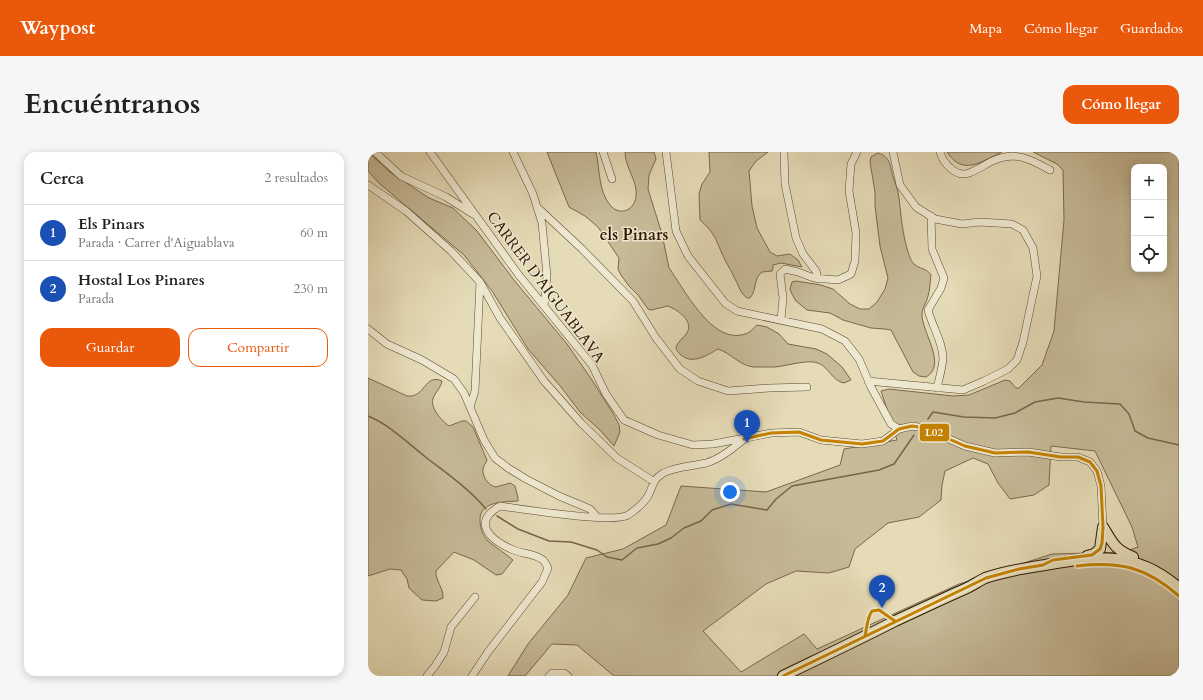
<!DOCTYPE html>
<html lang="es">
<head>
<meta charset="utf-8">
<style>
	body { margin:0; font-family:Cardo,serif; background:#f6f6f6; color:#222 }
	.controls { position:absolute; right:12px; top:12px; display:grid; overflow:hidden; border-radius:8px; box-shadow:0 2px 10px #0003 }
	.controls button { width:36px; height:36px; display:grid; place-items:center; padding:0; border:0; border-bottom:1px solid #e0e0e0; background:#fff; color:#222; font:20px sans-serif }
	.you { position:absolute; left:362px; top:340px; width:14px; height:14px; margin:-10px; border:3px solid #fff; border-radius:50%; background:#1a73e8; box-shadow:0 0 0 6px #1a73e833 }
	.badge { display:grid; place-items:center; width:26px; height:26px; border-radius:50%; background:#ea580c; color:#fff; font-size:13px; font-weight:700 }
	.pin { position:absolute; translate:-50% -33px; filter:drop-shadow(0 1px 2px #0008) }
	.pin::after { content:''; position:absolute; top:21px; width:14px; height:12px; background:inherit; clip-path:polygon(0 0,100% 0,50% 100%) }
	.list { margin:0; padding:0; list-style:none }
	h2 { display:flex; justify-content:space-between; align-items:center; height:52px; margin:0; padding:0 16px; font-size:17px }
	h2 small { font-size:13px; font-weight:400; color:#767676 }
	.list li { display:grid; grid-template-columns:26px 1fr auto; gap:12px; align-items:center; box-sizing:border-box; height:56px; padding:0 16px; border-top:1px solid #e0e0e0 }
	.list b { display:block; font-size:15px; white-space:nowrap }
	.list p { margin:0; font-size:13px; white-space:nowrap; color:#767676 }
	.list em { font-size:13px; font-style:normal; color:#767676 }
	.actions { display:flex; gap:8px; padding:12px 16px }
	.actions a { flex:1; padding:9px 0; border:1px solid #ea580c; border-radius:12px; text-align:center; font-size:14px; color:#ea580c }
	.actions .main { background:#ea580c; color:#fff }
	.icon { flex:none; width:22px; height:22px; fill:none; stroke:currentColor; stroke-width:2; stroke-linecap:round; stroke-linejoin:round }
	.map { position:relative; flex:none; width:811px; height:524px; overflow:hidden; border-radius:12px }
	header { display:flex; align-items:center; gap:24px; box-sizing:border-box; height:56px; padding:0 20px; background:#ea580c; color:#fff }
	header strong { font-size:19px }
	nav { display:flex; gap:22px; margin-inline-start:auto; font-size:14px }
	.intro { display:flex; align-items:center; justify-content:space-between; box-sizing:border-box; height:96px; padding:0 24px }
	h1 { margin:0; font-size:28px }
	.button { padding:10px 18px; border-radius:12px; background:#ea580c; color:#fff; font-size:14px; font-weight:700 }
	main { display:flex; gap:24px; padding:0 24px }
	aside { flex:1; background:#fff; border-radius:12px; box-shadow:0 2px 10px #0003 }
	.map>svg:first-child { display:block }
</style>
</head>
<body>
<header>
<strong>Waypost</strong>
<nav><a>Mapa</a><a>Cómo llegar</a><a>Guardados</a></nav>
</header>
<div class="intro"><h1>Encuéntranos</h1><a class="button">Cómo llegar</a></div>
<main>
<aside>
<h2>Cerca<small>2 resultados</small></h2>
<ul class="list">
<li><span class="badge" style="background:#1a4fb4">1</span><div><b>Els Pinars</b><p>Parada · Carrer d'Aiguablava</p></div><em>60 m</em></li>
<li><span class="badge" style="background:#1a4fb4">2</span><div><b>Hostal Los Pinares</b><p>Parada</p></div><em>230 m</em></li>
</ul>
<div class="actions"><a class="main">Guardar</a><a>Compartir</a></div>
</aside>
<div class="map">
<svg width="811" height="524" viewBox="0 0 811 524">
	<rect width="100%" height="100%" fill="#e5dbb7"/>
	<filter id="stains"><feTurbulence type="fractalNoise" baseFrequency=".005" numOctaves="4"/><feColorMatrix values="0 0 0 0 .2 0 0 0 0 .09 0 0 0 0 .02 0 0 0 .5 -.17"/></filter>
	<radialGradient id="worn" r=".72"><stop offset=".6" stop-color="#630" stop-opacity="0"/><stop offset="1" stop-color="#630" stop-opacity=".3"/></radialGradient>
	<path fill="#c6ba98" stroke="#7a684c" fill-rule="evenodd" d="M0,0l22,20 39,26 24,10 24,23 37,49 53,64 25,36 22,35 5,10 1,7 -6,14 -14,-16 -20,-18 -19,-25 -33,-38 -36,-58 -28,-36 -84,-71 -12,-13z
		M179,0h49c4,17 2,38 14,53 10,12 25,5 26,-9 2,-15 -11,-28 -11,-44h29l2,7 -7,16 -1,14 14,45 7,34c16,22 43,77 76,66 5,-1 8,-6 12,-9l10,2 12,7 9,10 28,5 11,5 15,13 9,13 -7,3c-12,-2 -15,-16 -26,-20 -11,-4 -31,3 -43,4 -7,0 -14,0 -21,0 -14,-1 -23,-14 -36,-18 -12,7 -27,17 -39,4 -2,-2 -4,-5 -2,-8 2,-4 7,-8 10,-12 7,-12 -9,-23 -19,-27l-17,4 -3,-1 -10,-14 -9,-9 -8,-11 -3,-6 1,-11 -21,-31 -13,-11 -16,-9z
		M341,0h59l-12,9 -7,10 3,35 5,22 13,24 7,4 13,-2 8,6 4,7 -21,-4 -8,2v3l-1,3 -10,1c-9,7 -5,18 -12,26h-3c-7,-5 -8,-12 -12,-19 -3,-7 -7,-13 -10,-19 -9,-18 -8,-25 -25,-40l-1,-26 3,-10 8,-12z
		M579,0h55c-20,9 -39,25 -55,0z
		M665,0h146v524h-565l-37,-31 -25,-1 -27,32h-17l20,-32 40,-49 18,-37 37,-9 43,-24 15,-39 85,6 74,-27 4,-16 53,-9 -16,-49 8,-2 64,7 16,-1 36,-15 5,1 6,7h3l23,-23 12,-34 10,-111 -1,-50 -6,-6zM766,15h30v102h-30zM683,294l44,5 37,76 6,20 -14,5 -72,2 -93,30 -142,65 -13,-15 -63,38 -38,-41 63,-47 30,-13 33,2 20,-6 6,-18 33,-26 31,-6 22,-17 1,-15 3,-14 28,-13 15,6 10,19 12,16 24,-4 15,-10z
		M510,1c13,4 12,13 15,24 3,7 5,14 6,21 1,6 1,12 2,18 1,10 6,42 13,48 5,5 13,4 17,11 -1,7 -1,15 -3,21 -1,6 -6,12 -6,18 -1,17 26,51 4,63l-7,-1 -6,-4 -22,-42 -6,-1 -14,-1 -28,-8 -13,-7 -23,-3 -11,-9 -4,-7 -2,-5 2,-7 4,-1 25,4 12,4 17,15 10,5h9l8,-7 8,-13 3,-11 -8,-32 -5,-40v-14l-5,-30 1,-5z
		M0,226l39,18c19,2 17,-23 35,-15 -1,7 -7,11 -9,18 -3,9 9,22 16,27l13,-5h4l7,6 14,33c-1,3 -4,6 -4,9 -1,8 6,17 13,18l14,-4 5,3 3,12v3c-15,1 -39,0 -38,20 0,7 3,15 8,20 8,7 17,12 25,19l-11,14 -6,1 -22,-15 -20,-8 -18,19c-1,10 8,17 7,27l-7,3 -14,-1 -13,-12 -2,-9 -6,-9 -11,-1 -22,7z"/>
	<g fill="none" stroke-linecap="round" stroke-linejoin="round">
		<path stroke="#776449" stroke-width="1.5" d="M0,264c22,9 41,28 60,43 21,16 41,30 58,50
			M560,267l5,-7 31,5 31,1 20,-5 20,-11 23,-4 26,4 36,2 9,10 6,17 13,7 31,7
			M129,364l21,13 31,12 22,1 26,8 10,7 15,3 15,-12 21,-4 13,-6 13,-10 17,-7 11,-11 19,-6 36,6 9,-11 16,-13 87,-16 15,-6 20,-29"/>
		<defs>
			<path id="street" d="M7,0l26,24 45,21 27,17
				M62,0l88,122 74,91 14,29 18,26 34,15 35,10 20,-1 58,-11 28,-1 22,8 41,4 21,-3 16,-12 13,-3 12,2 41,18 30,7 33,-1 33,5h17l12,5 7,9 4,15 2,41
				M145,0l20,42 9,29 5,53 -3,30
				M235,0l9,27
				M298,0l10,79 12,25 37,47 12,8 85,18 23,12 14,18 12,28 20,37 8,5
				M416,0l1,32 11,54 7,16 13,17 2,8
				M572,0c3,11 16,26 29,21 16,-6 24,-16 43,-17 13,0 27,8 38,14
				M0,33l38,26 45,40 29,31 20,36 44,63 37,42 36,35 36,23
				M169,55l45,42 51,52 23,37 24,31 18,12 30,10 41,-3 38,-1
				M563,64l1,33 12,29 -3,10 -13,22c4,16 15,32 15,49 -1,10 -4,20 -6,29
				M413,168l2,-22 -3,-24 5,-5 13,3 16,6 24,2 13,-6 4,-13 1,-28 -7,-42 2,-27 6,-12
				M0,177l19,15 35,16 32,19 10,14 20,47 11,18 13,10 18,11 33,17 31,13 7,8
				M500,229l95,9 21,-9 24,-12 9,-9 6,-18 14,-66 -4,-28 -10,-18 -11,-6 -32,-2 -18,2 -27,-5 -19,-12 -16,-22 -7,-33
				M102,255l5,-16 5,-109
				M59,524l8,-10 9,-14 7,-25 24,-30
				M104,524l16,-24 54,-70 6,-14c-1,-2 -3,-6 -5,-8 -9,-7 -22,-6 -32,-11 -22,-10 -39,-27 -11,-43 22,3 113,18 128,9 6,-4 16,-12 20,-19 5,-9 4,-16 14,-22 10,-7 32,-8 44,-11 14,-4 26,-14 37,-23
				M181,524l3,-3h12l4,3"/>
			<path id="primary" d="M735,375c10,16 11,22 30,30
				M719,404l7,-2 6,-5 3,-22
				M415,524c37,-18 75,-36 112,-55 24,-11 47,-22 72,-33 6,-3 12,-7 18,-10 20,-7 40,-10 60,-13 52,-9 91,-15 134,23"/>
		</defs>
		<use href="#street" stroke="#5c472e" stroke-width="8"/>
		<use href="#primary" stroke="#2e1600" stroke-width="12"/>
		<use href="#street" stroke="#eee8d0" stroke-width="7"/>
		<use href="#primary" stroke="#e5dbb7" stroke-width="10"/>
		<defs>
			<path id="bus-1" d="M376,287l27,-6 28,-1 22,8 41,4 21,-3 16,-12 13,-3 12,2 41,18 30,7 33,-1 33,5h17l12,5 7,9 4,15 2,41 -1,16 -2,6 -8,6 -39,5 -10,5 -24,4 -33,9 -203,98
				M709,414c43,-5 69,1 102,30
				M497,484c2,-9 2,-18 7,-25l7,-1 16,11"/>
		</defs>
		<use href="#bus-1" stroke="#eee8d0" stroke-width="6"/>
		<use href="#bus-1" stroke="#c58200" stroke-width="3"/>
	</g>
	<g text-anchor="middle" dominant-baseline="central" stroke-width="3" stroke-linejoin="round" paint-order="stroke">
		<g font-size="15" fill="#2e1600" stroke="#eee8d0">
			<text transform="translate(178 135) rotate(53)">CARRER D'AIGUABLAVA</text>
		</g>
		<g font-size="16" font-weight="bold" fill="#2e1600" stroke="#eee8d0">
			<text x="266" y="83">els Pinars</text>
		</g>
	</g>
	<rect stroke="#eee8d0" stroke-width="1.5" x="551" y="271" width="31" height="19" rx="4" fill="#c58200"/>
	<g font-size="11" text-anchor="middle" font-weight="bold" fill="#fff">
		<text x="566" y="284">L02</text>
	</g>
	<rect width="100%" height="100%" filter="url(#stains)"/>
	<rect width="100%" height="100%" fill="url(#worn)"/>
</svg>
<div class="controls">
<button>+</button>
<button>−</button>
<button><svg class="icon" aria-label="locate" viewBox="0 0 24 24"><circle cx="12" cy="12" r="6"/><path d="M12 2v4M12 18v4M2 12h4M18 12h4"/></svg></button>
</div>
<div class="you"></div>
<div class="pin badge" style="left:379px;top:291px;background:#1a4fb4">1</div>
<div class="pin badge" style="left:514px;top:456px;background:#1a4fb4">2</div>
</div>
</main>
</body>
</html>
